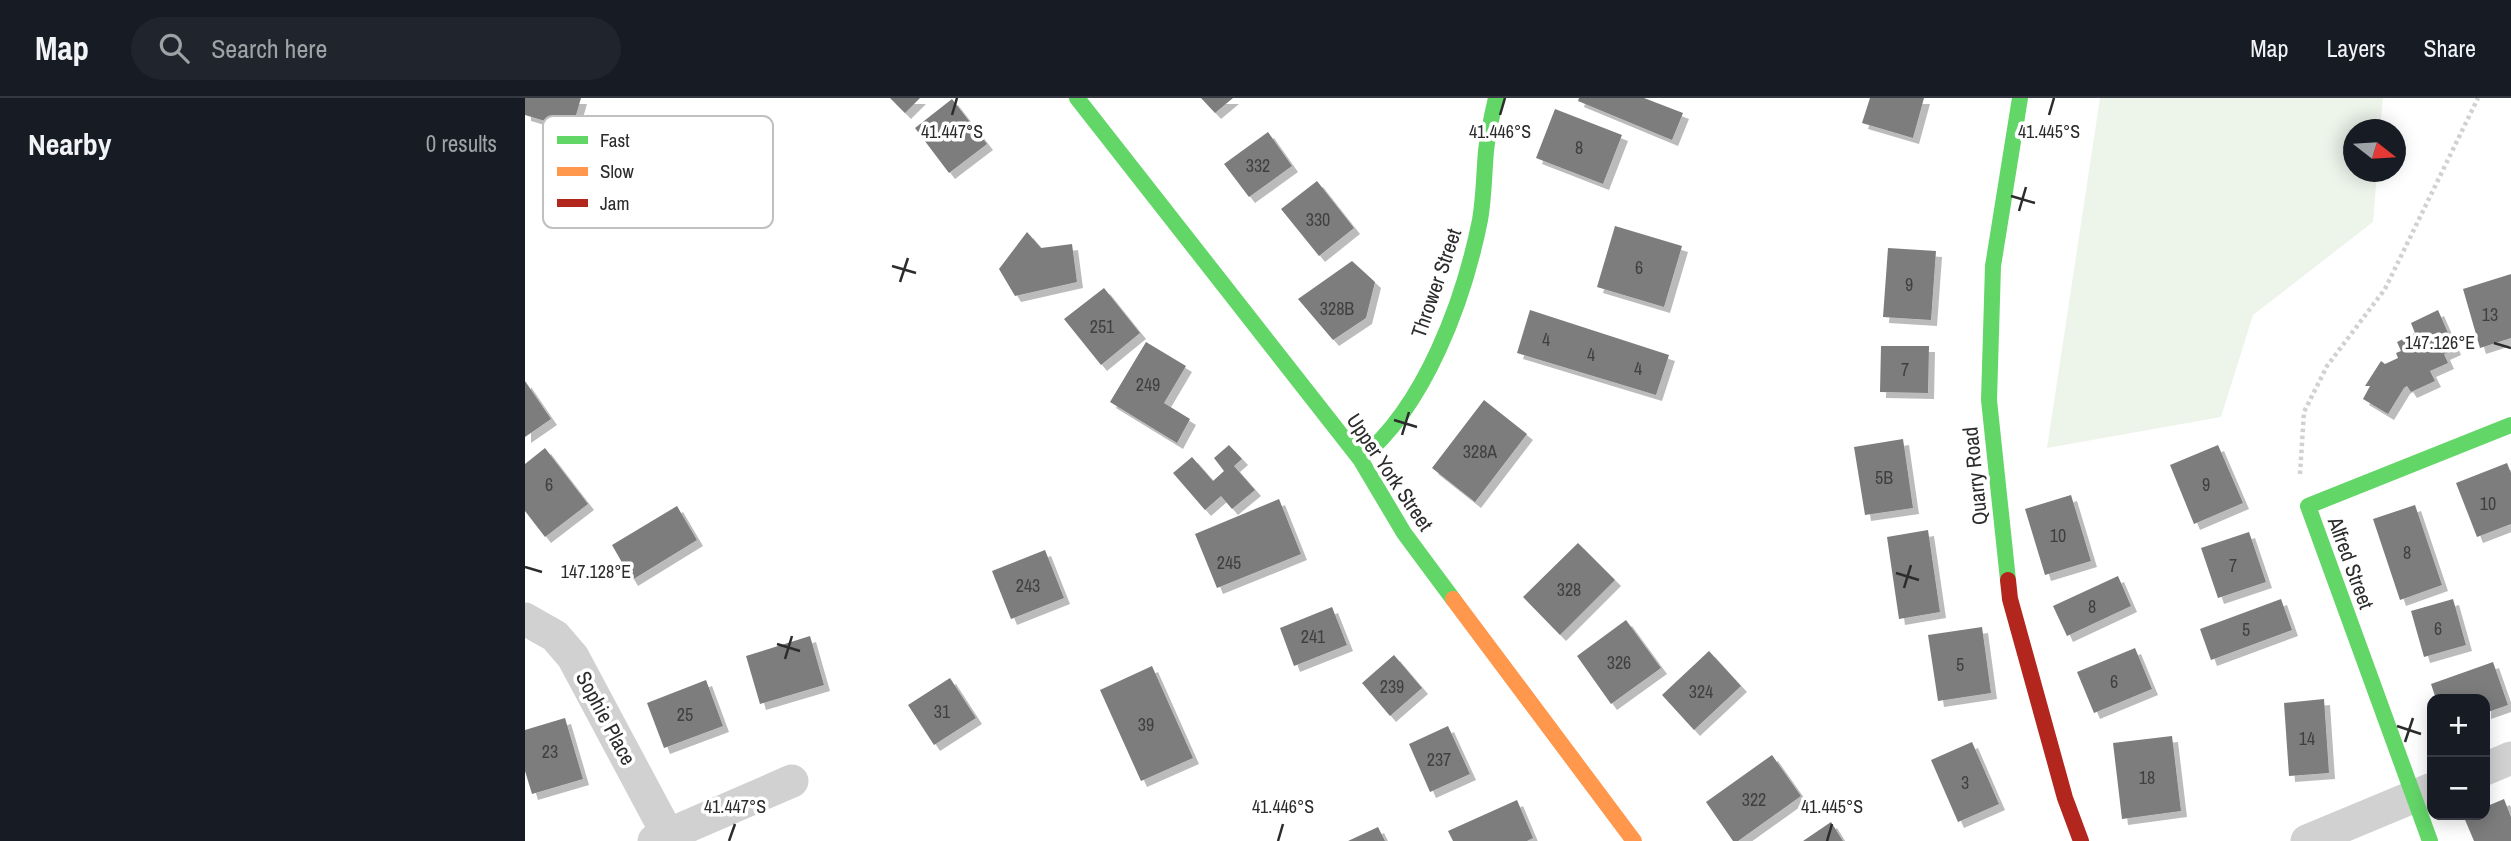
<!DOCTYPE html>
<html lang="en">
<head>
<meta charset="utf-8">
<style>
	body { margin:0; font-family:"Archivo Narrow",sans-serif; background:#20242c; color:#f1f3f6 }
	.controls { position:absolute; right:21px; bottom:21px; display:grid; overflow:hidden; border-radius:14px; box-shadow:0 4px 18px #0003 }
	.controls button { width:63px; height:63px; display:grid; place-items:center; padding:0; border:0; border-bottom:2px solid #363941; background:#171b24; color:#f1f3f6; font:35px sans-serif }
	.compass { position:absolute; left:1818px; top:21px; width:63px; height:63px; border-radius:50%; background:#171b24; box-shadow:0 4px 18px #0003; rotate:107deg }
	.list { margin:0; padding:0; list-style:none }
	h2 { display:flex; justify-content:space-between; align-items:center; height:91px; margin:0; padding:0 28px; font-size:30px }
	h2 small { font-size:23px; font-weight:400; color:#9ea1a6 }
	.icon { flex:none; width:38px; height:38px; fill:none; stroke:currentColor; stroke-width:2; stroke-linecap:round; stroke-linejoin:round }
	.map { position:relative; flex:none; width:1986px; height:743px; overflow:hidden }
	header { display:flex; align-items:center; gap:42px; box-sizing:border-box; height:98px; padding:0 35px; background:#171b24; border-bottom:2px solid #363941 }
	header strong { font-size:33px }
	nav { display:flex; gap:38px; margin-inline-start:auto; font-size:24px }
	.search { width:490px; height:63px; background:#20242c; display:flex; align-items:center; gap:18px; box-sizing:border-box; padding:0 24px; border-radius:38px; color:#9ea1a6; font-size:26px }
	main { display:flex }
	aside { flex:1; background:#171b24 }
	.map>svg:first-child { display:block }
</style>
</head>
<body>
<header>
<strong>Map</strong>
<div class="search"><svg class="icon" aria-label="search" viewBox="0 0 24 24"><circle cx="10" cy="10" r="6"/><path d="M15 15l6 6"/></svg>Search here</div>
<nav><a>Map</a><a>Layers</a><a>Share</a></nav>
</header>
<main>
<aside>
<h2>Nearby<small>0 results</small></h2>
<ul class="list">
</ul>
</aside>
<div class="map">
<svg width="1986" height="743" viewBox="0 0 1986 743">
	<defs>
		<filter id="shadow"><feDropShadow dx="6" dy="6" stdDeviation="0" flood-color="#0004"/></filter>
	</defs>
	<rect width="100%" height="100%" fill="#fff"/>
	<path fill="#edf4ea" d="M1575,0h283l-3,31 -27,1v42h24l-4,50 -120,93 -32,102 -174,31z"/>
	<path fill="#7d7d7d" filter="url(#shadow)" d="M0,0h56l-9,31 -47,-14z
		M365,0h30l-15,15z
		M676,0h32l-18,15z
		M1054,0h65l39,15 -11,27 -94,-39z
		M1345,0h54l-11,40 -51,-15z
		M427,1l35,45 -38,29 -34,-45z
		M1030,11l67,26 -19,49 -67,-26z
		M743,34l24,34 -43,31 -25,-33z
		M792,83l37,47 -35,28 -38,-47z
		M1090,128l67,20 -18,61 -67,-20z
		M502,134l14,16 31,-4 5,38 -62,14 -16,-27z
		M1363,150l48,3 -5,69 -48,-3z
		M827,163l23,21 -9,36 -33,22 -35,-41z
		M1986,176v64l-31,10 -17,-59z
		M579,190l36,45 -39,32 -37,-46z
		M1005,212l139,45 -13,40 -139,-42z
		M1913,212l17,39 -11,5 4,9 -18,8 5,10 -24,11 -4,-6 -3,2 -16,26 -25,-15 7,-13h-5l16,-25 4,3 13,-6 -2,-5 5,-2 -4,-9 18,-9 -4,-10z
		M621,244l40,24 -22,37 26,16 -13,24 -67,-41z
		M1356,248h48l-1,47 -48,-1z
		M0,283l26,38 -26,18z
		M959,302l43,34 -52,68 -43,-34z
		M1378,341l10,69 -48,7 -11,-68z
		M704,347l13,14 -8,7 21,24 -23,19 -11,-13 -16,14 -32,-37 19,-16 21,24 11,-10 -10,-13z
		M1693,347l25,58 -49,21 -24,-59z
		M20,350l43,56 -43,33 -20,-26v-47z
		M1982,365l4,10v51l-34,13 -21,-54z
		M1546,397l20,66 -46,14 -20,-66z
		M754,401l22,55 -84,34 -22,-54z
		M1890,407l27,80 -42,15 -27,-81z
		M152,408l20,34 -65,40 -20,-35z
		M1403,432l12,82 -41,7 -12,-82z
		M1724,434l17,50 -48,16 -17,-50z
		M1053,445l37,37 -55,55 -37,-38z
		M520,452l19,48 -53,21 -19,-48z
		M1593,478l13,30 -64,30 -14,-30z
		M1756,501l11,31 -81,30 -11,-31z
		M1928,501l13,46 -42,12 -13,-46z
		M807,509l15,38 -53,21 -14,-38z
		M1101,522l35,48 -50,36 -34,-48z
		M1457,529l9,66 -53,8 -10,-66z
		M285,538l14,49 -64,19 -14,-48z
		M1610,550l17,41 -58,24 -17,-41z
		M1184,553l32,35 -47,44 -32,-35z
		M869,557l28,33 -32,28 -28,-33z
		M1968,564l15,43 -23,8v-14h-49l-5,-15z
		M627,568l41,92 -52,23 -41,-91z
		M425,580l26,40 -42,27 -26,-40z
		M181,582l17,46 -59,22 -17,-45z
		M1799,601l5,74 -40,3 -5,-73z
		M40,620l18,61 -51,15 -7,-23v-41z
		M923,628l22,48 -40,18 -21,-48z
		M1647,638l9,75 -59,8 -9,-76z
		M1447,644l27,62 -41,18 -27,-62z
		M1247,657l29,41 -63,45h-5l-27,-39z
		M1979,701l7,18v24h-37l-11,-26h22v-8z
		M992,702l16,38 -6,3h-74l-5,-10z
		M1306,724l12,19h-40z
		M853,729l7,14h-37z"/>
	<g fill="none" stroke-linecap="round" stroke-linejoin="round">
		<path stroke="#d1d1d1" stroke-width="4.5" stroke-dasharray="3.5 3.5" stroke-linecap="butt" d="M1775,376l4,-62 23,-46 58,-77 93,-191"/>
		<path stroke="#d1d1d1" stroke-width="33" d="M0,521l30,17 18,21 95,178
			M1960,671l26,-11
			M129,743l138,-60
			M1782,743l125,-52"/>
		<path stroke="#63d668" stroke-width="16" d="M552,0l283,361 44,74 49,66
			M835,361c65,-52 104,-159 120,-239 4,-23 4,-46 6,-69 2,-18 6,-36 10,-53
			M1483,482l-19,-180 4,-134 27,-168
			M1905,743l-122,-335 203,-81"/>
		<path stroke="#ff974d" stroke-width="16" d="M928,501l181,242"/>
		<path stroke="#b3261e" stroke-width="16" d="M1483,482l2,19 55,199 16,43"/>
	</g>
	<path fill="none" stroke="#2c2c2c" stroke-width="2.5" d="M427,17l5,-17M975,17l5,-17M1524,17l5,-17M1486,98l24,7M1494,113l7,-24M367,168l24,7M375,184l8,-24M1969,245l17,5M869,322l23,7M877,337l7,-23M0,469l17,5M1371,475l23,7M1379,490l7,-23M252,546l23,7M260,561l7,-23M1872,628l24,8M1880,644l8,-24M204,743l6,-17M753,743l5,-17M1302,743l5,-17"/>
	<g text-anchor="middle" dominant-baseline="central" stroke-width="7" stroke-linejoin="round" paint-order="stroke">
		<g font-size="18" fill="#404040">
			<text x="1054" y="49">8</text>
			<text x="733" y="67">332</text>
			<text x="793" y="121">330</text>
			<text x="1114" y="169">6</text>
			<text x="1384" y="186">9</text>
			<text x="812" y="210">328B</text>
			<text x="1965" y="216">13</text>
			<text x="577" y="228">251</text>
			<text x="1021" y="241">4</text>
			<text x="1066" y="256">4</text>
			<text x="1113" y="270">4</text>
			<text x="1380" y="271">7</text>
			<text x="623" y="286">249</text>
			<text x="955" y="353">328A</text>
			<text x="1359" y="379">5B</text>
			<text x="24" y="386">6</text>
			<text x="1681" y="386">9</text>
			<text x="1963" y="405">10</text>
			<text x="1533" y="437">10</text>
			<text x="1882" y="454">8</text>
			<text x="704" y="464">245</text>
			<text x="1708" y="467">7</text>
			<text x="503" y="487">243</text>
			<text x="1044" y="491">328</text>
			<text x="1567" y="508">8</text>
			<text x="1913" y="530">6</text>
			<text x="1721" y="531">5</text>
			<text x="788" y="538">241</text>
			<text x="1094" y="564">326</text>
			<text x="1435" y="566">5</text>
			<text x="1589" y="583">6</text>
			<text x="867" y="588">239</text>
			<text x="1176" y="593">324</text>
			<text x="417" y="613">31</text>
			<text x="160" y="616">25</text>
			<text x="621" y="626">39</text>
			<text x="1782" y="640">14</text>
			<text x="25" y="653">23</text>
			<text x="914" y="661">237</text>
			<text x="1622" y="679">18</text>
			<text x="1440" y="684">3</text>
			<text x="1229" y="701">322</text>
		</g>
		<g font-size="21" fill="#2c2c2c" stroke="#fff">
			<text transform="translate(911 185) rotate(-71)">Thrower Street</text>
			<text transform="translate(865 374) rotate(56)">Upper York Street</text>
			<text transform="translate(1450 378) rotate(-96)">Quarry Road</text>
			<text transform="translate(1826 465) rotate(70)">Alfred Street</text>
			<text transform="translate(81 620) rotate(62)">Sophie Place</text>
		</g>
	</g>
	<rect x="18" y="18" width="230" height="112" rx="10" fill="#fff" stroke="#c0c0c0" stroke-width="2"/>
	<rect x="32" y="38" width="31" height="8" fill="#63d668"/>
	<rect x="32" y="69" width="31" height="9" fill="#ff974d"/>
	<rect x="32" y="101" width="31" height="8" fill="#b3261e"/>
	<g font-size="19" fill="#2c2c2c">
		<text x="75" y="49">Fast</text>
		<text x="75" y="80">Slow</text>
		<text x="75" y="112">Jam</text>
	</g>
	<g font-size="18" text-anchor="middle" fill="#2c2c2c" stroke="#fff" stroke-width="7" stroke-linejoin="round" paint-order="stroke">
		<text x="427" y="40">41.447°S</text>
		<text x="975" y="40">41.446°S</text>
		<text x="1524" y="40">41.445°S</text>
		<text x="1915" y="251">147.126°E</text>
		<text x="71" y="480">147.128°E</text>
		<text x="210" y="715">41.447°S</text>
		<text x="758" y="715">41.446°S</text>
		<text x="1307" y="715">41.445°S</text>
	</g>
</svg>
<div class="controls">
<button>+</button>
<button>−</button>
</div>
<svg class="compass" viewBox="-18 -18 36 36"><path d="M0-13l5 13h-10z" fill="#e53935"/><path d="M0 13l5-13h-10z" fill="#9ea1a6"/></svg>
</div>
</main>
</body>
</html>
